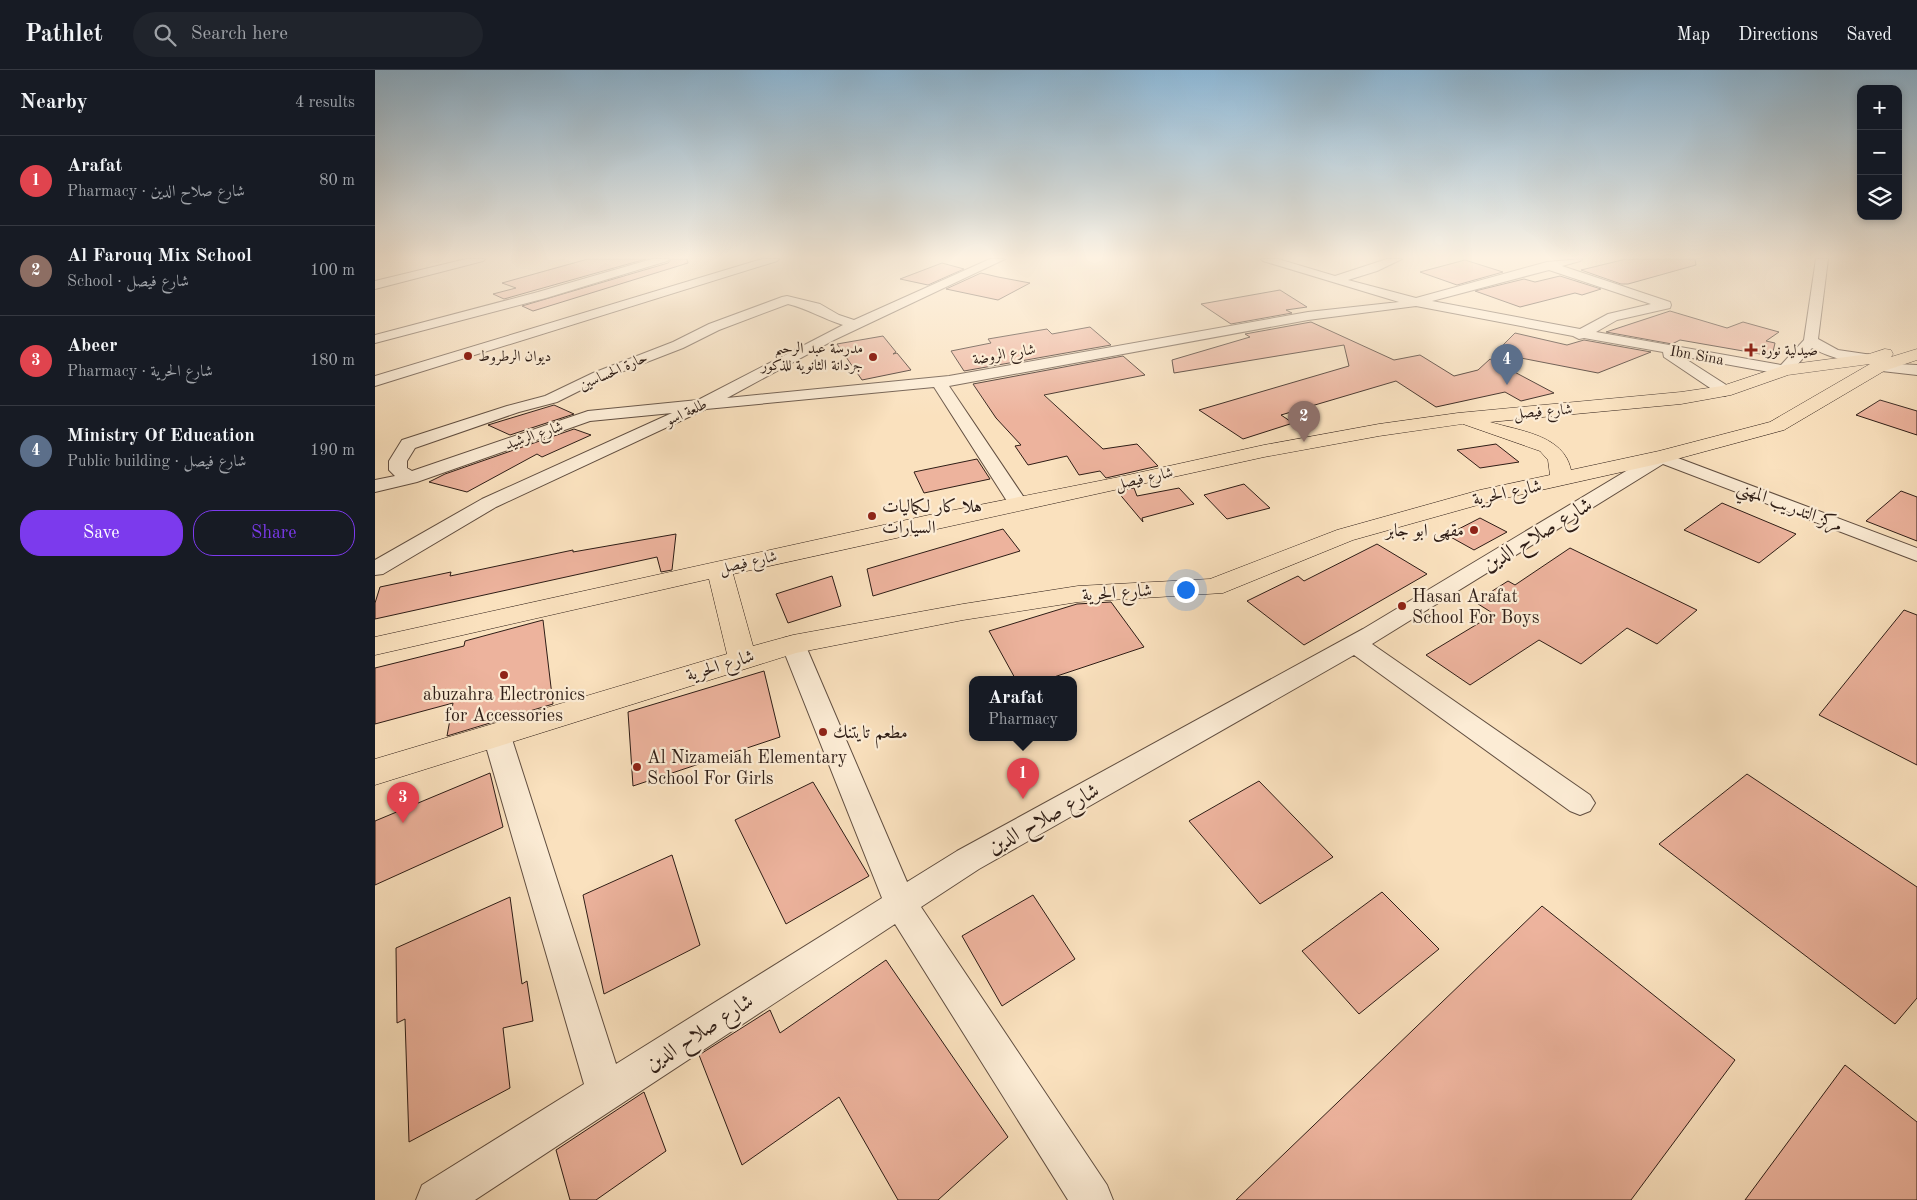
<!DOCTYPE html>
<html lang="en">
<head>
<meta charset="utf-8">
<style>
	:root { --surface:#171b24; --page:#20242c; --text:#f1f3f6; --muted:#9ea1a6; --line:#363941; --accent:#7c3aed }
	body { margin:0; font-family:"Old Standard TT",Amiri,serif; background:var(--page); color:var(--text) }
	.controls { position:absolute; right:15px; top:15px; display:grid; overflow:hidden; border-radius:10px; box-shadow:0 2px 8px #0003 }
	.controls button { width:45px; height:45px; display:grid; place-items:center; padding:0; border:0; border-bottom:1px solid var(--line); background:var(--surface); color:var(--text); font:25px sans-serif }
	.you { position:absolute; left:810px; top:519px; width:18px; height:18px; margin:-12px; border:4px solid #fff; border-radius:50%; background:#1a73e8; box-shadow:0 0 0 8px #1a73e833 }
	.badge { display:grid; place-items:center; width:32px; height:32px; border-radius:50%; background:var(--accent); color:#fff; font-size:16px; font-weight:700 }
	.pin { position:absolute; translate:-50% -41px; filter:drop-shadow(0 1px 2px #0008) }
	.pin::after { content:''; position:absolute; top:26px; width:18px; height:15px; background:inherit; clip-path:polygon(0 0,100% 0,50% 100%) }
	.popup { position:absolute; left:594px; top:606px; width:108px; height:65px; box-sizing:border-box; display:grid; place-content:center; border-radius:10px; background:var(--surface); filter:drop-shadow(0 1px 4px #0005); font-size:16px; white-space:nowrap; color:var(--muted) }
	.popup b { font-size:19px; color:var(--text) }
	.popup::after { content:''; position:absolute; left:50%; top:100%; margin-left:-10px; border:10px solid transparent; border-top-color:var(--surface) }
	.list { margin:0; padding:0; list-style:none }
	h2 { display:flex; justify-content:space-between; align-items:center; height:65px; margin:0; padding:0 20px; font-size:21px }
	h2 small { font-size:16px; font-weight:400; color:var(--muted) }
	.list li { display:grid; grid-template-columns:32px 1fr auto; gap:15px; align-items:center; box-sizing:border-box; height:90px; padding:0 20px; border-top:1px solid var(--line) }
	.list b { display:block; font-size:19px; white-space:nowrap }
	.list p { margin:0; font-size:16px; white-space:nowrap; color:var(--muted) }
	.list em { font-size:16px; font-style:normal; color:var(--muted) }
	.actions { display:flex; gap:10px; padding:15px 20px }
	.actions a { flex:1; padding:11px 0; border:1px solid var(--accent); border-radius:20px; text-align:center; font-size:18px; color:var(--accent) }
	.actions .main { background:var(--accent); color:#fff }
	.icon { flex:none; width:28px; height:28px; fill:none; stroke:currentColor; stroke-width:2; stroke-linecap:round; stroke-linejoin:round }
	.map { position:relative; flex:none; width:1542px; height:1130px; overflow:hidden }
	header { display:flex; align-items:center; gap:30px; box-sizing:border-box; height:70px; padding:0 25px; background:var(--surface); border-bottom:1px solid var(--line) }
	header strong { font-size:24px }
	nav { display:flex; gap:28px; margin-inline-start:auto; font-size:18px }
	.search { width:350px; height:45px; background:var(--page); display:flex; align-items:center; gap:12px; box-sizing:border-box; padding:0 18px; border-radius:28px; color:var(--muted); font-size:19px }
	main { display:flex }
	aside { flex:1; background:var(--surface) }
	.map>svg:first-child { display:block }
</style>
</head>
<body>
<header>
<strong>Pathlet</strong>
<div class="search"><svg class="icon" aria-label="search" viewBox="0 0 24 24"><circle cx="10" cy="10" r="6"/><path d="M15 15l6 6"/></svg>Search here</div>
<nav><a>Map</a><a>Directions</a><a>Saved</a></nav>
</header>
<main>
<aside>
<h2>Nearby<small>4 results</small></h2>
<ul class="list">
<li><span class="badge" style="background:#e0444e">1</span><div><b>Arafat</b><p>Pharmacy · شارع صلاح الدين</p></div><em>80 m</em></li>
<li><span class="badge" style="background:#8d6e63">2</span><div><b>Al Farouq Mix School</b><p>School · شارع فيصل</p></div><em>100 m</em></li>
<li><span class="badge" style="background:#e0444e">3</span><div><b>Abeer</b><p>Pharmacy · شارع الحرية</p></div><em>180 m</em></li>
<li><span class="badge" style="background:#5c6f8a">4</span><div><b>Ministry Of Education</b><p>Public building · شارع فيصل</p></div><em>190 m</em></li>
</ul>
<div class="actions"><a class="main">Save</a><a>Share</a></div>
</aside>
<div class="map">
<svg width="1542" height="1130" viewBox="0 0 1542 1130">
	<rect width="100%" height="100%" fill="#fae1be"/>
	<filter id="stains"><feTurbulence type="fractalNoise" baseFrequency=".004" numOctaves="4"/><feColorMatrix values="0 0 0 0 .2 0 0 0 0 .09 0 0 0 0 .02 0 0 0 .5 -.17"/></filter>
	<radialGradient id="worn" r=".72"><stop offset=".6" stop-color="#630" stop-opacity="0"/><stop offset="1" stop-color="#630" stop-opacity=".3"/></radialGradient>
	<!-- building -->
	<path fill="#edb39d" stroke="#2e1d16" d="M213 189H271L129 229 118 224 141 218 127 213Z
		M296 189H312L313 193 158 241 147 236 293 193Z
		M1251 189H1320L1321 195 1253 214H1246L1206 200Z
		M1090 190 1128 202 1082 215 1045 202Z
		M567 193 589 199 553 215 525 209Z
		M606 203 623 207 655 213 623 230 571 219Z
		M1185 206 1226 219 1207 225 1200 223 1145 237 1100 221 1149 209 1160 212Z
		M905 220 932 237 911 240 917 243 856 254 826 234Z
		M1295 241 1352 258 1368 252 1404 262 1391 271 1400 273 1397 286 1305 270 1297 274 1231 262Z
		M936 252 1019 290 1045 285 1079 306 1103 300 1115 289 1179 323 1146 331 1130 322 1061 337 1021 311 906 345 918 353 868 369 824 340 974 296 969 275 799 303 797 290 875 267 870 264Z
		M715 257 736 275 589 301 576 281 616 273 613 269 672 259 677 264Z
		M1140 263 1192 275 1209 270 1276 282 1223 303 1120 283Z
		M508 266 521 282 518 284 522 283 536 300 487 310 462 274Z
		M748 286 770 305 669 325 728 379 762 374 783 396 731 408 725 401 704 405 692 386 653 395 640 376 646 375 621 348 598 314Z
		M1505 330 1542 341V365L1481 345Z
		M179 335 199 344 135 365 113 355Z
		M199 359 216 365 167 387 162 384 92 422 54 412 70 404Z
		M1121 374 1144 392 1105 398 1082 380Z
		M602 389 615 409 549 423 539 402Z
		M869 414 895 438 852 449 829 425Z
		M759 418 762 426 804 418 819 434 767 448 768 452 742 421Z
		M1526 421 1542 427V471L1491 451Z
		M1347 433 1421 464 1384 493 1309 460Z
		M1105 448 1132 462 1099 480 1072 465Z
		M628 459 645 481 498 526 492 499Z
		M301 464 297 500 286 502 282 487 0 549V533L5 517 76 502 75 506 198 480V482Z
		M1002 474 1052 504 929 575 872 531 923 506 929 511Z
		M1195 478 1322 540 1282 574 1252 558 1206 594 1164 570 1095 615 1051 585 1119 544 1100 532 1133 511 1140 515Z
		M457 506 466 536 413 553 401 524Z
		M736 532 769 577 670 610H641L614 561 702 534Z
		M1529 540 1542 545V695L1444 645Z
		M168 550 178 634 72 666 78 633 0 654V598L89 576 90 571Z
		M389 601 405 667 258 716 253 642Z
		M115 703 128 757 0 815V751Z
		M1372 704 1542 817V928L1520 954 1284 774Z
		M884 711 958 787 885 834 814 751Z
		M438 712 494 806 411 854 360 750Z
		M297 785 325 875 229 924 208 825Z
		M1007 822 1064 879 984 944 927 881Z
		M658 825 700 889 627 936 587 866Z
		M135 827 147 914 152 911 158 951 128 958 135 1018 34 1072 30 949 22 953 21 878Z
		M1167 836 1360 990 1256 1130H861Z
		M511 890 633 1067 563 1130H523L464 1027 367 1095 324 985 395 940 405 963Z
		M1470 995 1542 1052V1130H1370Z
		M269 1022 291 1081 221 1130H195L181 1080Z"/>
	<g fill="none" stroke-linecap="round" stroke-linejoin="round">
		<defs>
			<path id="minor" d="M91 189H110L108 191 0 219V211Z
				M277 189H294L292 191 171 228 0 273V265L163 222Z
				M387 189H404L402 191 0 316V306Z
				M615 189H630L459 270 352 328 574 306 933 242 1024 232 888 191 886 189H903L960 206 1012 189H1027L1002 201 973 210 1041 228 1172 192 1207 189 1205 191 1187 196 1295 232 1296 235 1295 238 1242 250 1221 262 1406 295 1429 270 1441 189H1453L1443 269 1463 280 1497 285 1504 289C1495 302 1449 285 1437 278L1415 303 1410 305 1306 286 1356 318 1358 321 1350 326 1344 324 1289 287 1288 282 1209 268 1204 269 1198 266 1041 236 933 250 574 316 654 435 651 439H637L559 317 331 339 121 437 8 504 0 505V490L107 429 297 343 215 351 42 412 0 422V410L20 406 14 400V391L27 370 132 336 170 326 218 303 298 272 334 254 407 227 412 226 445 234 464 245 479 250ZM1174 200 1276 234 1233 244 1205 259 1057 231ZM413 234C433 239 449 249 468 255L323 330 213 341 37 401 32 398V391L40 378 144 342 182 332 228 309 308 278 344 260Z
				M1503 293 1542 295V305L1498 300 1496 297 1498 294Z
				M1287 382 1542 478V491L1288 394 997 574 1215 725 1220 733 1215 741 1205 745 1195 741 979 585 604 799 546 837 732 1115 738 1130H693L520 854 100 1130H41L47 1115 209 1014 108 666 112 659 122 656 132 659 136 666 241 994 507 828 406 574 409 568 418 566 427 568 430 574 532 812 582 781 988 559 1281 383Z"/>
			<path id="major" d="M1510 279 1516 280 1518 284 1516 287 1542 279V290L1509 301 1409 360 1287 393 1117 431 978 470 848 523 703 532 588 550 421 583 0 715V689L352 584 334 509 0 585V567L554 445 744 407 889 375 1004 354 1083 343 1306 322 1347 316 1410 295 1494 284ZM1495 294 1395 352 1284 381 1196 400C1189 365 1145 361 1115 352L1306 334 1356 325 1413 305ZM1088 354 1165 381 1173 390 1175 405 1105 420 962 460 835 509 703 516 588 534 418 565 378 576 358 504 889 387 1004 366Z"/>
		</defs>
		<!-- minor casing -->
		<use href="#minor" stroke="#614e40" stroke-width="2"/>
		<!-- major casing -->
		<use href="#major" stroke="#2e1d16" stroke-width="1"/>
		<!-- minor -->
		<use href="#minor" fill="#fcecd5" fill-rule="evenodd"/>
		<!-- major -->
		<use href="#major" fill="#fae1be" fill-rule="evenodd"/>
	</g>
	<!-- sky -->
	<linearGradient id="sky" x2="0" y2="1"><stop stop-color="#8cb7d6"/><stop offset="0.54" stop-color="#fdf2e2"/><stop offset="1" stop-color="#fdf2e2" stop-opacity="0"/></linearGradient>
	<rect width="1542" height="347" fill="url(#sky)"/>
	<!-- markers -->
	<g fill="#8f2418" stroke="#fcecd5" stroke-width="2">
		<path d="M1373.5 272.5h5v5h5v5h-5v5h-5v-5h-5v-5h5z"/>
		<circle cx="93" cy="286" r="5"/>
		<circle cx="498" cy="287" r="5"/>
		<circle cx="497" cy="446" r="5"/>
		<circle cx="1099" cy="460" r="5"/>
		<circle cx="1027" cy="536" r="5"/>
		<circle cx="129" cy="605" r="5"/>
		<circle cx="448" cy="662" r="5"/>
		<circle cx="262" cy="697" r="5"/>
	</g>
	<g text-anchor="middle" stroke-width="4.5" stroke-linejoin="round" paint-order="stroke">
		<!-- far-poi labels -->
		<g font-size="15" fill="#2e1d16" stroke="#fcecd5" text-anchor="start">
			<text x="488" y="283" text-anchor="end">مدرسة عبد الرحيم<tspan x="488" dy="17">جردانة الثانوية للذكور</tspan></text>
			<text x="1386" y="285">صيدلية نورة</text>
			<text x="103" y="291">ديوان الرطروط</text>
		</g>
		<!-- far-street labels -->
		<g font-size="15" fill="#2e1d16" stroke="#fcecd5">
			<text transform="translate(629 284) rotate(-10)" y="5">شارع الروضة</text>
			<text transform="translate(1322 285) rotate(10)" y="5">Ibn Sina</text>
			<text transform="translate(238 301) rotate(-24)" y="5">حارة الحساسين</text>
			<text transform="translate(1168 341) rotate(-5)" y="5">شارع فيصل</text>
			<text transform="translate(311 342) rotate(-25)" y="5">طلعة اسو</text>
			<text transform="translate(159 365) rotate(-19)" y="5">شارع الرشيد</text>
			<text transform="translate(769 408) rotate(-13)" y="5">شارع فيصل</text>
			<text transform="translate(373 492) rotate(-13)" y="5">شارع فيصل</text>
		</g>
		<!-- street labels -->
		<g font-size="18" fill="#2e1d16" stroke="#fcecd5">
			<text transform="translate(1132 422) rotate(-12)" y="6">شارع الحرية</text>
			<text transform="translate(1415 436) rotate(21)" y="6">مركز التدريب المهني</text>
			<text transform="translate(742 522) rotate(-4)" y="6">شارع الحرية</text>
			<text transform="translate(345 595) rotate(-17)" y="6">شارع الحرية</text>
		</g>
		<!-- poi labels -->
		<g font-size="18" fill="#2e1d16" stroke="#fcecd5" text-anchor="start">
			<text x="507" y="442">هلا كار لكماليات<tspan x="507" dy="21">السيارات</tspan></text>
			<text x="1089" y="466" text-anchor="end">مقهى ابو جابر</text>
			<text x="1037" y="532">Hasan Arafat<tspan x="1037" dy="21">School For Boys</tspan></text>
			<text x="129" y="630" text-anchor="middle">abuzahra Electronics<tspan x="129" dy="21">for Accessories</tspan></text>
			<text x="458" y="668">مطعم تايتنك</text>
			<text x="272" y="693">Al Nizameiah Elementary<tspan x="272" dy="21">School For Girls</tspan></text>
		</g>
		<!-- near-street labels -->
		<g font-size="21" fill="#2e1d16" stroke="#fcecd5">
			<text transform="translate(1162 464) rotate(-31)" y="7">شارع صلاح الدين</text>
			<text transform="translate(668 748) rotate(-29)" y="7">شارع صلاح الدين</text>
			<text transform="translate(324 962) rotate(-33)" y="7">شارع صلاح الدين</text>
		</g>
	</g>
	<rect width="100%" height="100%" filter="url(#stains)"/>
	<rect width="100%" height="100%" fill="url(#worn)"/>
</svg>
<div class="controls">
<button>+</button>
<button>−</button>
<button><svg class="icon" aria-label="layers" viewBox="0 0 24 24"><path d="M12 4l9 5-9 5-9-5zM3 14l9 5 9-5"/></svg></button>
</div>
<div class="you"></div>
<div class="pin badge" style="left:648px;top:729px;background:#e0444e">1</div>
<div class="popup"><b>Arafat</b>Pharmacy</div>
<div class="pin badge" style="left:929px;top:372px;background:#8d6e63">2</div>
<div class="pin badge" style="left:28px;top:753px;background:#e0444e">3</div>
<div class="pin badge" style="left:1132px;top:315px;background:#5c6f8a">4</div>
</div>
</main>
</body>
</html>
